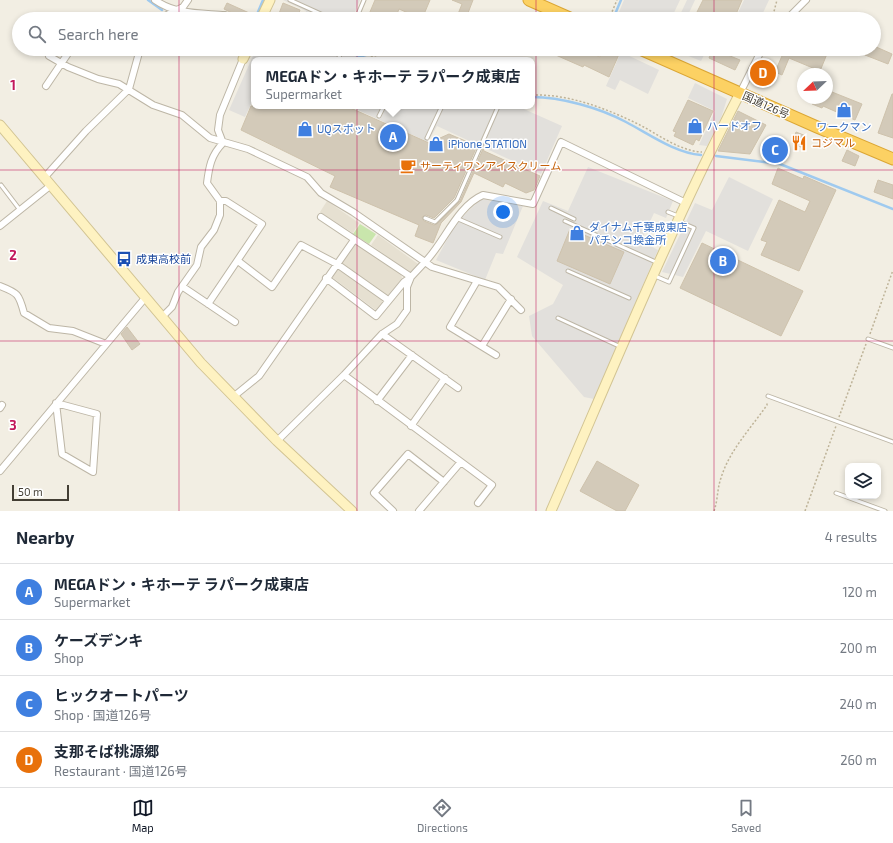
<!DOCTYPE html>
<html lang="en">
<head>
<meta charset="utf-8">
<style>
	:root { --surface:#fff; --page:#f2f2f3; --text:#1f2937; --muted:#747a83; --line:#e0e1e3; --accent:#111827 }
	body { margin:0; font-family:"Exo 2","Noto Sans JP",sans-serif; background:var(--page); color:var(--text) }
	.controls { position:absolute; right:12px; bottom:12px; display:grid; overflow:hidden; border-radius:8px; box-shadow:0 2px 6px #0003 }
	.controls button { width:36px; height:36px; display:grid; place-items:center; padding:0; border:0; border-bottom:1px solid var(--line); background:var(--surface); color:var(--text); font:20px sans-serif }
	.compass { position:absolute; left:797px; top:68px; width:36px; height:36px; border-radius:50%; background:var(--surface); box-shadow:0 2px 6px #0003; rotate:247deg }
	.scale { position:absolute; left:12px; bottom:10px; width:57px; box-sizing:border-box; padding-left:4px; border:2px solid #433e34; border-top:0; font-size:11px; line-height:14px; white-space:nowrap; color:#433e34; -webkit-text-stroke:3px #fff; paint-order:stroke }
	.you { position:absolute; left:503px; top:212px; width:14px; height:14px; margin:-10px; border:3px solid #fff; border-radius:50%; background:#1a73e8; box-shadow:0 0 0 6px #1a73e833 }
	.badge { display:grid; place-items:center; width:26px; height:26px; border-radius:50%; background:var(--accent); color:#fff; font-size:13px; font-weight:700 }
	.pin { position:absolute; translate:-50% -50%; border:2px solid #fff; box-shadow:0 1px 4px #0006 }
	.popup { position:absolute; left:251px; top:57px; width:284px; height:52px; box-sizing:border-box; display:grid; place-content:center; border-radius:8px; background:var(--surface); filter:drop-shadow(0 1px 3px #0005); font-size:13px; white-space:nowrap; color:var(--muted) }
	.popup b { font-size:15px; color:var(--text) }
	.popup::after { content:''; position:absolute; left:50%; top:100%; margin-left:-8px; border:8px solid transparent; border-top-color:var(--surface) }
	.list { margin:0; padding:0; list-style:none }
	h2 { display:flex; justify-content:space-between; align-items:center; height:52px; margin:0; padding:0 16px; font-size:17px }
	h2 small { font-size:13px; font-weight:400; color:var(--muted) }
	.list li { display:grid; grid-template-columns:26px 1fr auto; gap:12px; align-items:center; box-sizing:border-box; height:56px; padding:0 16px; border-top:1px solid var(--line) }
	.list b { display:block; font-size:15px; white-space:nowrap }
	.list p { margin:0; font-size:13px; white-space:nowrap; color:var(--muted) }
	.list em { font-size:13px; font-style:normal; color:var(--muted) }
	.icon { flex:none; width:22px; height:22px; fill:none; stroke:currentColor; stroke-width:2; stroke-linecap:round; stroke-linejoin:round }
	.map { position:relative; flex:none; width:893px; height:511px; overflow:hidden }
	.search { position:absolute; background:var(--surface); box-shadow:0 2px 6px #0003; left:12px; right:12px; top:12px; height:44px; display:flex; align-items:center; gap:10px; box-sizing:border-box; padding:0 14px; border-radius:22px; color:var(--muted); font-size:15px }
	.sheet { height:276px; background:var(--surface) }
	nav { display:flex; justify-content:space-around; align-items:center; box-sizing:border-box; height:56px; border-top:1px solid var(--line); background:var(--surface); font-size:11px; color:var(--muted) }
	nav a { display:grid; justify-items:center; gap:2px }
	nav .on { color:var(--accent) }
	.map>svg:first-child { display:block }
</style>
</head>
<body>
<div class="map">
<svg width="893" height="511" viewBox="0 0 893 511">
	<rect width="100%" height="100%" fill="#f2eee3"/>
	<!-- residential -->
	<path fill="#e6e0d1" d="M327 201 359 223 353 233 320 212Z
		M378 235 418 264 411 273 371 245Z
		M356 244 401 274 402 278 388 297 342 263Z
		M339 267 383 301 377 311 332 277Z"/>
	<!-- green -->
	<path fill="#c9e6ac" d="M360 224 376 234 369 244 353 234Z"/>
	<!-- parking -->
	<path fill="#e2e0dc" d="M283 0H360L352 19H312L305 16 306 11Z
		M624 0H680L671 19H616Z
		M687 0H695L688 15 696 19H678Z
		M744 0H769L762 15 766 19H735Z
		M256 49H339L365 60H254V98L245 117 229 110Z
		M671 49H707L701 61Z
		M621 52 659 70 648 94 620 80 615 90 606 86Z
		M695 83 727 99 721 118 707 146 699 145 715 111 688 98Z
		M349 106H517L562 126 541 174 437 126 428 142Z
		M588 167 673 201 666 218 654 213 641 241 658 250 594 399 584 397 532 336 529 316 553 304 563 285 517 257 543 201 568 211Z
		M729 177 773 199 748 251 706 231 683 277 662 272 695 203 712 210Z
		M481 199 523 206 503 254 496 253 485 280 436 260 456 223Z"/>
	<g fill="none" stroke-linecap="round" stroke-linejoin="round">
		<!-- stream -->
		<path stroke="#9fcaef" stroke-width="2.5" d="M148 0 162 10
			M175 17H222L224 19
			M255 19 263 0
			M613 19 621 0
			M353 54 372 60
			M532 97C561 97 600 108 626 122 649 134 675 153 701 155
			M716 156 780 164 893 209"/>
	</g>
	<!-- building -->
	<path fill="#d3cab9" stroke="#cec2ac" d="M375 0H430L422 19 399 9 395 19H367Z
		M452 0H473L468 13 482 19H456L462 4Z
		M703 0H742L734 19H706L696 14Z
		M227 3 256 16 255 19H236L238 16 224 9Z
		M283 3 300 10 297 19H277Z
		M874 46 892 54 888 64 865 55 867 49H874Z
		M542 49H582L600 57 603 49H613L620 52 609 77 584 65 583 67Z
		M713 49 740 60 735 70 709 58Z
		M785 49H829L820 71 789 58 782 75 775 72Z
		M764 63 773 66 767 81 754 76 759 65 763 66Z
		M827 90 862 104 855 120 823 106 822 108 812 104 814 98H827Z
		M892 94H893V138L878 133Z
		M688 100 713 111 699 141 696 139 693 145 674 136 676 132 673 131Z
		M251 106H346L429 143 449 134 477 146 454 198 434 218 426 215 422 217 424 221 434 225 437 224 460 201 483 149 484 151 540 176 534 190 526 193 505 183 503 187 474 173 461 202 441 223 433 243 415 236 419 225 330 187 335 176 241 130Z
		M738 111 766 125 750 154 718 151Z
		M796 132 806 136 801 147 792 143Z
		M768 143 784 150 780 161 763 154Z
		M847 150 859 156 855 166 842 161Z
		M778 168 803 179 804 176 836 190 799 271 761 255 767 242 761 240 779 200 805 212 810 201 772 184Z
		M878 180 893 185V199L874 192Z
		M570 229 624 252 610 284 557 261Z
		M702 243 803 291 781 336 680 288Z
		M127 327 140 344 132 350 121 334Z
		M597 461 639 485 625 511H617L580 491Z"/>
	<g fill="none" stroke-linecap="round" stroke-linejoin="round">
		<defs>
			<path id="lane" d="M290 0 332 19
				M356 19 364 0
				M338 60 342 49
				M379 116 384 106
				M427 138 442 106
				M1 185 20 210
				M551 208 574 219
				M668 212 678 216
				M425 218 435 222 457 200 497 109
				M456 218 500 237
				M565 221 658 263
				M568 271 629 298
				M655 276 669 282 694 228 678 221
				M558 318 621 347
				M868 339 893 348
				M768 396 893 442
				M836 493 885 511"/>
			<path id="street" d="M155 0C176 15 200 13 225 15L232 19
				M159 19 183 7 188 0
				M787 19 806 0
				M49 56 68 67 98 79 119 84 153 105 182 115 210 138 248 149 307 177 321 193 353 212 425 262C444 243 457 206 483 195L533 204 561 142 686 203
				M46 86 71 49
				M740 93 762 49
				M223 143 218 130 220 115 243 59
				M44 178 86 131 129 89 140 49
				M321 217 411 277 404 282 376 316 326 278
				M0 226 50 186
				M238 261 272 287 301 245 337 264 388 300
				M477 281 450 327 496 355
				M0 286C18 293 19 294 24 313L49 328 73 331 106 344
				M183 287 235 322
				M208 304 262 224 226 201H220L207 183C209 167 211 155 223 143
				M162 317 172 307 178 292 197 265 201 247 214 230 220 215V201
				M382 334 458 388
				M482 346 511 299
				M344 375 492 485 478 503
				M233 397 259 376 354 240
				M377 401 412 355
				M56 403 97 414 93 472 62 454Z
				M0 408 2 405
				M411 426 445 378
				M277 441 344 375 382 334 397 324 407 310V287L411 277 425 262 432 267 498 287 521 310
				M0 471 145 298
				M393 511 374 493 408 454 444 482
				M419 511 460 463"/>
			<path id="secondary" d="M261 19 270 0
				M243 59 248 49
				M0 125 201 363 277 441 352 511
				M551 511C612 371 670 228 740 93"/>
			<path id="highway" d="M529 0 572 19
				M640 49 817 127 893 159"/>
		</defs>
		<!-- lane casing -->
		<use href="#lane" stroke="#bdb6a6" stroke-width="5"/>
		<!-- street casing -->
		<use href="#street" stroke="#bdb6a6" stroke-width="8"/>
		<!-- secondary casing -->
		<use href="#secondary" stroke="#d2c493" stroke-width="11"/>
		<!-- highway casing -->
		<use href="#highway" stroke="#dba634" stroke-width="13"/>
		<!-- path -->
		<path stroke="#beb398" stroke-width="1.5" stroke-dasharray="2 2" stroke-linecap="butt" d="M609 19 617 0
			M772 19 777 0
			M352 49 383 60
			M532 95C569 94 605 108 638 124 658 134 679 151 702 152
			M870 334 893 270
			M839 417 866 344
			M714 511C718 500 717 489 721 478 729 451 751 428 767 405V402
			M805 511 836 426"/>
		<!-- lane -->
		<use href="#lane" stroke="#fff" stroke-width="3"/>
		<!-- street -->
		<use href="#street" stroke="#fff" stroke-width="6"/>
		<!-- secondary -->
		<use href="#secondary" stroke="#fef2c1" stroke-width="9"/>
		<!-- highway -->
		<use href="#highway" stroke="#fcd163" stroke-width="11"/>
	</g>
	<!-- grid -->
	<path fill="none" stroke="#c2185b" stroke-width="1" stroke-opacity="0.55" d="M179 0V19M357 0V19M536 0V19M714 0V19M179 49V511M357 49V511M536 49V511M714 49V511M0 170H893M0 341H893"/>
	<!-- icons -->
	<defs>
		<symbol id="shop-bare" viewBox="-9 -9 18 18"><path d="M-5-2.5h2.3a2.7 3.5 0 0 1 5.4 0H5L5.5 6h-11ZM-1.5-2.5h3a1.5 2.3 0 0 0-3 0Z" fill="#3f7fe0" stroke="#fff" stroke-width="2.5" paint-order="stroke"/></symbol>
		<symbol id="restaurant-bare" viewBox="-9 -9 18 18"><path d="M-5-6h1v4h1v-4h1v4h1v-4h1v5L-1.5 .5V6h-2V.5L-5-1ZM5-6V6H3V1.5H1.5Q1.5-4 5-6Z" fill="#e8710a" stroke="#fff" stroke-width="2.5" paint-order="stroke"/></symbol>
		<symbol id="cafe-bare" viewBox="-9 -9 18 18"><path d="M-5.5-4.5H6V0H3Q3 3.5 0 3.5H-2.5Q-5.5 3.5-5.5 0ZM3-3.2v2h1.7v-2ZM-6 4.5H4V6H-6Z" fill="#e8710a" stroke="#fff" stroke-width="2.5" paint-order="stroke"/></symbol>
		<symbol id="bus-bare" viewBox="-9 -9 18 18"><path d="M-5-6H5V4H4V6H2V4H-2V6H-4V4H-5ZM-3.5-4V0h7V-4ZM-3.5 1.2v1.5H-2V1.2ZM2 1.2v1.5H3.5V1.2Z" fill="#1a4fb4" stroke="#fff" stroke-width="2.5" paint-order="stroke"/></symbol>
	</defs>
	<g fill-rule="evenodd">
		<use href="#shop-bare" x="833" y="99" width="22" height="22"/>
		<use href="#shop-bare" x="684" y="115" width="22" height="22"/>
		<use href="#shop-bare" x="294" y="118" width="22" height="22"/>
		<use href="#restaurant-bare" x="788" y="132" width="22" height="22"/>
		<use href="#shop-bare" x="425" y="133" width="22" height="22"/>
		<use href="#cafe-bare" x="397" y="155" width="22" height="22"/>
		<use href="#shop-bare" x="566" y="222" width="22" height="22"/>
		<use href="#bus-bare" x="113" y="248" width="22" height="22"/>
	</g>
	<g text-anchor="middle" stroke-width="3" stroke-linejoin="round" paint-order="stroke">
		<!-- street labels -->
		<g font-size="11" fill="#433e34" stroke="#fff">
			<text transform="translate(766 105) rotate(24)" y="4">国道126号</text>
		</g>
		<!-- shop labels -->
		<g font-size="11" fill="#366cbe" stroke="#fff" text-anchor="start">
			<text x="707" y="130">ハードオフ</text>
			<text x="844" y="131" text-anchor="middle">ワークマン</text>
			<text x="317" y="133">UQスポット</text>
			<text x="448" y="148">iPhone STATION</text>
			<text x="589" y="231">ダイナム千葉成東店<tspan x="589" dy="13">パチンコ換金所</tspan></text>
		</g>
		<!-- food labels -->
		<g font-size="11" fill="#c56008" stroke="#fff" text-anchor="start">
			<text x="811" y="147">コジマル</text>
			<text x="420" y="170">サーティワンアイスクリーム</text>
		</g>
		<!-- transit labels -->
		<g font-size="11" fill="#164399" stroke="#fff" text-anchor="start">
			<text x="136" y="263">成東高校前</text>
		</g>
	</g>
	<g font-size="13" text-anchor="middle" font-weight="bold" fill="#c2185b" stroke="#fff" stroke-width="3" stroke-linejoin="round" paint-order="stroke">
		<text x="13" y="90">1</text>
		<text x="13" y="260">2</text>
		<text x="13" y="430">3</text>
	</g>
</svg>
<div class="controls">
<button><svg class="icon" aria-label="layers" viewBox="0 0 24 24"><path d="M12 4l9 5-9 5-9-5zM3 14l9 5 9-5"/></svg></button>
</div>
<svg class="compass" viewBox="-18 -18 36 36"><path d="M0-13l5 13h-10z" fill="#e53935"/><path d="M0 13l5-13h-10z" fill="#747a83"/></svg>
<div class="scale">50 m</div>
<div class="you"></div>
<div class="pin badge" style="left:393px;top:137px;background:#3f7fe0">A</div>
<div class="popup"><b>MEGAドン・キホーテ ラパーク成東店</b>Supermarket</div>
<div class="pin badge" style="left:723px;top:261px;background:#3f7fe0">B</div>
<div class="pin badge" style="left:775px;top:150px;background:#3f7fe0">C</div>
<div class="pin badge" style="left:763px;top:73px;background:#e8710a">D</div>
<div class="search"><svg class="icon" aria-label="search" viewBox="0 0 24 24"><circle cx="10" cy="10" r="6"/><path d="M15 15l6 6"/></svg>Search here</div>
</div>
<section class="sheet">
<h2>Nearby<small>4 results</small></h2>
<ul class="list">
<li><span class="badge" style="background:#3f7fe0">A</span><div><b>MEGAドン・キホーテ ラパーク成東店</b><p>Supermarket</p></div><em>120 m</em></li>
<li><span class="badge" style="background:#3f7fe0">B</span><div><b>ケーズデンキ</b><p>Shop</p></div><em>200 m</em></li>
<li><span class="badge" style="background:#3f7fe0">C</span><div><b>ヒックオートパーツ</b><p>Shop · 国道126号</p></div><em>240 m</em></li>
<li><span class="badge" style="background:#e8710a">D</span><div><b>支那そば桃源郷</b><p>Restaurant · 国道126号</p></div><em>260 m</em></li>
</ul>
</section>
<nav>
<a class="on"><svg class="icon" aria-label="map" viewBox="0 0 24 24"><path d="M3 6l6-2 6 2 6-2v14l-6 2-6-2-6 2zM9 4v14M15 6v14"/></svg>Map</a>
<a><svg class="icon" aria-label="directions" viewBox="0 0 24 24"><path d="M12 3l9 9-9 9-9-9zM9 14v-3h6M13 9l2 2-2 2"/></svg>Directions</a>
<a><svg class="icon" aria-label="saved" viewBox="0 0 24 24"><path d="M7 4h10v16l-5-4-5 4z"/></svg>Saved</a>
</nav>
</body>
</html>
